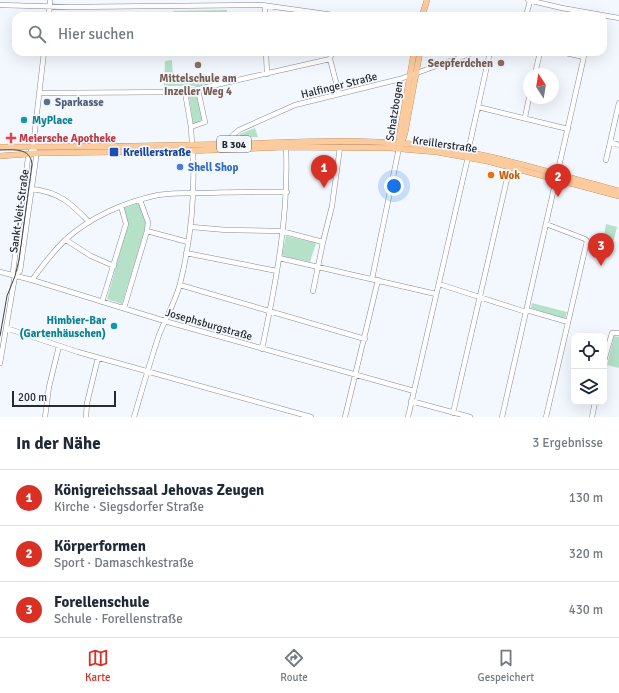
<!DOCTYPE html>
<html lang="de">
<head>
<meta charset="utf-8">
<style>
	:root { --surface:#fff; --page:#f6f6f7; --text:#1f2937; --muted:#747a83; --line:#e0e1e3; --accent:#d93025 }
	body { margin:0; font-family:Signika,sans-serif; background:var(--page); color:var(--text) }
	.controls { position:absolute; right:12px; bottom:12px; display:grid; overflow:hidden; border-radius:8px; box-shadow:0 4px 16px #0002 }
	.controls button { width:36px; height:36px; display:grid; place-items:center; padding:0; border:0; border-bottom:1px solid var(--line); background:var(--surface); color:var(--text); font:20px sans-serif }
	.compass { position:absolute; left:523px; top:68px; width:36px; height:36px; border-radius:50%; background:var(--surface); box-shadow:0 4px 16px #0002; rotate:348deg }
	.scale { position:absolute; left:12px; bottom:10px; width:104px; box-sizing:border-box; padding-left:4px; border:2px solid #282a2d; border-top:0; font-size:11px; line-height:14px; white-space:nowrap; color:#282a2d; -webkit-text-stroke:3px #f3f7fe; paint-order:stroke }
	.you { position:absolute; left:394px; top:186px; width:14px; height:14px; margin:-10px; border:3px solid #fff; border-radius:50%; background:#1a73e8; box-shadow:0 0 0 6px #1a73e833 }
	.badge { display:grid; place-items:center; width:26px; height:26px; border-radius:50%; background:var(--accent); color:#fff; font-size:13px; font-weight:700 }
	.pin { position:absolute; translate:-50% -33px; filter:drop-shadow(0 1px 2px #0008) }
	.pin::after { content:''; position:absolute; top:21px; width:14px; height:12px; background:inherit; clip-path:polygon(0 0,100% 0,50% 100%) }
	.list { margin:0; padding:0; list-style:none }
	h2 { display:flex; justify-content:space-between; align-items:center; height:52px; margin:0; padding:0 16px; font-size:17px }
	h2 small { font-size:13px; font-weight:400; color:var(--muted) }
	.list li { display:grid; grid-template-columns:26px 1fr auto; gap:12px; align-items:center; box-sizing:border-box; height:56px; padding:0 16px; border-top:1px solid var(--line) }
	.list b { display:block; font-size:15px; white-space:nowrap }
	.list p { margin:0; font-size:13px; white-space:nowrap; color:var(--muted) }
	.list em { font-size:13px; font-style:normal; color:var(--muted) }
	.icon { flex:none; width:22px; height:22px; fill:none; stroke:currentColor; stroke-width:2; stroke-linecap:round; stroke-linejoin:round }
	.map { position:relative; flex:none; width:619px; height:417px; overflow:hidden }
	.search { position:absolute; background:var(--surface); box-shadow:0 4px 16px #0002; left:12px; right:12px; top:12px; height:44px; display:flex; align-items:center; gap:10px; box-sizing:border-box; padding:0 14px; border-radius:12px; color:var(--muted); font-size:15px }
	.sheet { height:220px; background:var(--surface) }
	nav { display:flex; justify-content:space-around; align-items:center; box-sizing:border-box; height:56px; border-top:1px solid var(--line); background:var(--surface); font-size:11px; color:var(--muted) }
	nav a { display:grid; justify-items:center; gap:2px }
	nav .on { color:var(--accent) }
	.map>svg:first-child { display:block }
</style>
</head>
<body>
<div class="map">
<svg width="619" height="417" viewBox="0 0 619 417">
	<rect width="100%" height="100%" fill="#f3f7fe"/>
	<!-- green -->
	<path fill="#b5e1c8" d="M227 10 226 16H173V11Z
		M172 60 173 80H200V83L203 82V74H206L208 83 199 86H164L165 61Z
		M197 93 203 119 202 122 195 124 193 123 189 97 190 94Z
		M255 128 258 137 239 138 240 134Z
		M139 203 146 222 145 229 122 304 107 299 128 223 124 208Z
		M606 224 617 227 613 243 603 241Z
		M286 236 316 243 310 262 286 257 282 255Z
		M532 303 567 312 565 319 531 308Z
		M614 336 619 337V368L607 365Z"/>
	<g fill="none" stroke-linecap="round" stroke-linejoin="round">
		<defs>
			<path id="minor" d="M528 0 562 8 619 18
				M0 5 69 7 262 5 340 16
				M49 16 50 0
				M265 16V6
				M526 16 530 1
				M266 52 267 74
				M332 52 330 59 339 94
				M561 52 584 57
				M535 74 540 52
				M185 92 191 127 192 145
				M39 93 185 92 330 59
				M478 107 568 129
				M525 117 529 98
				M191 127 205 122 198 90
				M610 142 619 145
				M229 144 232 136 239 130 295 105 400 79 475 52
				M468 152 490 52
				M606 160 619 103
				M32 189C59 192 71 203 89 222
				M192 227 226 230 281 231 323 242
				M147 231 188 242
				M66 240 91 256 114 266
				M186 253 277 271
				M279 258 436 294
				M0 272 32 280 168 322 414 391
				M15 276 13 272 28 158 33 147 44 52
				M372 279 399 148
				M32 280C42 266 53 252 65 240 90 217 125 202 158 195 175 192 193 193 210 193 236 192 261 192 287 192
				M439 284 523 311H530L568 322
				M180 285 365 339
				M313 291 323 242 332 206 340 147
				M102 302 126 224 121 206
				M124 308 147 231 148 222 140 200
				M6 328 78 352 311 417
				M262 349C276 282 289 216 286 147
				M604 361 612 333H619
				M0 363 15 276 20 271 21 264 36 158 35 151
				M411 401 470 417
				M453 413 510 166
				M45 417 49 387 59 346
				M86 417 87 403 98 358
				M134 417C142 390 150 362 159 335 166 318 175 302 180 284 191 240 195 196 193 151
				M345 417 378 280
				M408 417 468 157
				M502 417 585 52
				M546 417 587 241 585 239 546 224
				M592 417 595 402"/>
			<path id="major" d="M422 16 427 0
				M401 145 405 133 420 52
				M399 146 400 132 414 52
				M0 147C81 147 161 146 242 144 298 142 355 139 411 144 482 150 551 173 619 191
				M0 156 41 153 187 151 286 147 391 148 437 152 487 161 619 196"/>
		</defs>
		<!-- minor casing -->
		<use href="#minor" stroke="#878b93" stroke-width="5.5"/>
		<!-- major casing -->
		<use href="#major" stroke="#b07d4d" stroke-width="6"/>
		<!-- minor -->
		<use href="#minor" stroke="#fff" stroke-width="4.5"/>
		<!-- major -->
		<use href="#major" stroke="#fbcb9e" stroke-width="5.5"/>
		<!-- tram -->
		<path stroke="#424448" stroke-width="1" d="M0 150C13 150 30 147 32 164L19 260 15 276 7 296 0 336"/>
	</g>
	<!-- markers -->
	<g fill="#8d6e63" stroke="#f3f7fe" stroke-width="1.5">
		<circle cx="501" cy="63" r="4"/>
		<circle cx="198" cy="65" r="4"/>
	</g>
	<circle fill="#5c6f8a" stroke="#f3f7fe" stroke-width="1.5" cx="47" cy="102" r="4"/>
	<g fill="#0f9aa8" stroke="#f3f7fe" stroke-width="1.5">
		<circle cx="24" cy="120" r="4"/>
		<circle cx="114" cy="326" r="4"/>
	</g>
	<path fill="#e0444e" stroke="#f3f7fe" stroke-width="1.5" d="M9 132h4v4h4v4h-4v4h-4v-4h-4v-4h4z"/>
	<rect fill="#1a4fb4" stroke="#f3f7fe" stroke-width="1.5" x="109" y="147" width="10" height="10" rx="2"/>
	<circle fill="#3f7fe0" stroke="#f3f7fe" stroke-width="1.5" cx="180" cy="167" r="4"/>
	<circle fill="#e8710a" stroke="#f3f7fe" stroke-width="1.5" cx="491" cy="175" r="4"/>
	<g text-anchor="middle" stroke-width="3.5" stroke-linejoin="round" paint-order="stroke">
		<!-- shield labels -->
		<rect fill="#f3f7fe" stroke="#65686c" stroke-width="1" x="217" y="136" width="34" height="16" rx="3"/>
		<g font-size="10" font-weight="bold" fill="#282a2d">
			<text x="234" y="148">B 304</text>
		</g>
		<!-- education labels -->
		<g font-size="11" font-weight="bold" fill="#785e54" stroke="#f3f7fe" text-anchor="end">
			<text x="493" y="67">Seepferdchen</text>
			<text x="198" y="82" text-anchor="middle">Mittelschule am<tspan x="198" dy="13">Inzeller Weg 4</tspan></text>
		</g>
		<!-- street labels -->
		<g font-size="11" fill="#282a2d" stroke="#f3f7fe">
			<text transform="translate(339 85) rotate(-14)" y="4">Halfinger Straße</text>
			<text transform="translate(394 111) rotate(-81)" y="4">Schatzbogen</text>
			<text transform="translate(445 144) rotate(8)" y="4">Kreillerstraße</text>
			<text transform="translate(19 211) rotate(-82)" y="4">Sankt-Veit-Straße</text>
			<text transform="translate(209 324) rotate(16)" y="4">Josephsburgstraße</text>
		</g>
		<!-- service labels -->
		<g font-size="11" font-weight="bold" fill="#4e5e75" stroke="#f3f7fe" text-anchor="start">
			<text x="55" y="106">Sparkasse</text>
		</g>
		<!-- culture labels -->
		<g font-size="11" font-weight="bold" fill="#0d838f" stroke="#f3f7fe" text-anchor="start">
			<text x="32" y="124">MyPlace</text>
			<text x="106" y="324" text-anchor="end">Himbier-Bar<tspan x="106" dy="13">(Gartenhäuschen)</tspan></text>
		</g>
		<!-- health labels -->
		<g font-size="11" font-weight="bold" fill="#be3a42" stroke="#f3f7fe" text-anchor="start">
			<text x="19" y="142">Meiersche Apotheke</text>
		</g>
		<!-- transit labels -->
		<g font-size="11" font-weight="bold" fill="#164399" stroke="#f3f7fe" text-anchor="start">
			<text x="123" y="156">Kreillerstraße</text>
		</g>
		<!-- shop labels -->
		<g font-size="11" font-weight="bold" fill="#366cbe" stroke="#f3f7fe" text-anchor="start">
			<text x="188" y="171">Shell Shop</text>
		</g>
		<!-- food labels -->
		<g font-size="11" font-weight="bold" fill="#c56008" stroke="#f3f7fe" text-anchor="start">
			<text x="499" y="179">Wok</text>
		</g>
	</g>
</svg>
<div class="controls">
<button><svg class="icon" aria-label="locate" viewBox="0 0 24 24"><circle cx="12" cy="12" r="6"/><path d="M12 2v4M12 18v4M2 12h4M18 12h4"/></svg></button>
<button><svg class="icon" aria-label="layers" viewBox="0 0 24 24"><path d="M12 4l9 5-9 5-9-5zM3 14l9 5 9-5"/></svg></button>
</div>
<svg class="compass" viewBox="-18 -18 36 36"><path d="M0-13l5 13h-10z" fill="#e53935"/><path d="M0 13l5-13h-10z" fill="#747a83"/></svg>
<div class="scale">200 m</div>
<div class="you"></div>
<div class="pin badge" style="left:324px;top:188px">1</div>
<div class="pin badge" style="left:558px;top:197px">2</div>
<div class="pin badge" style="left:601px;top:266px">3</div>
<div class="search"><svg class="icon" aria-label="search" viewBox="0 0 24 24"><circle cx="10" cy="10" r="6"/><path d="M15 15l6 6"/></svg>Hier suchen</div>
</div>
<section class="sheet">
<h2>In der Nähe<small>3 Ergebnisse</small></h2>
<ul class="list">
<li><span class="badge">1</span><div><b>Königreichssaal Jehovas Zeugen</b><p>Kirche · Siegsdorfer Straße</p></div><em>130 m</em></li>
<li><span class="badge">2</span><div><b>Körperformen</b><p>Sport · Damaschkestraße</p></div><em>320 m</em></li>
<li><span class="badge">3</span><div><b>Forellenschule</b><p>Schule · Forellenstraße</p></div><em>430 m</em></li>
</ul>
</section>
<nav>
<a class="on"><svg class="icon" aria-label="map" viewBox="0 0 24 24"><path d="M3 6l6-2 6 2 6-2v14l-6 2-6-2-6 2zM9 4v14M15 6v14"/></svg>Karte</a>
<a><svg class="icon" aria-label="directions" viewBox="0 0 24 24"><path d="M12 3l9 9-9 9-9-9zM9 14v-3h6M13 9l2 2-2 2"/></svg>Route</a>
<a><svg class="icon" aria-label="saved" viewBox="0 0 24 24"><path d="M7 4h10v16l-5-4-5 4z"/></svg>Gespeichert</a>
</nav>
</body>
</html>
